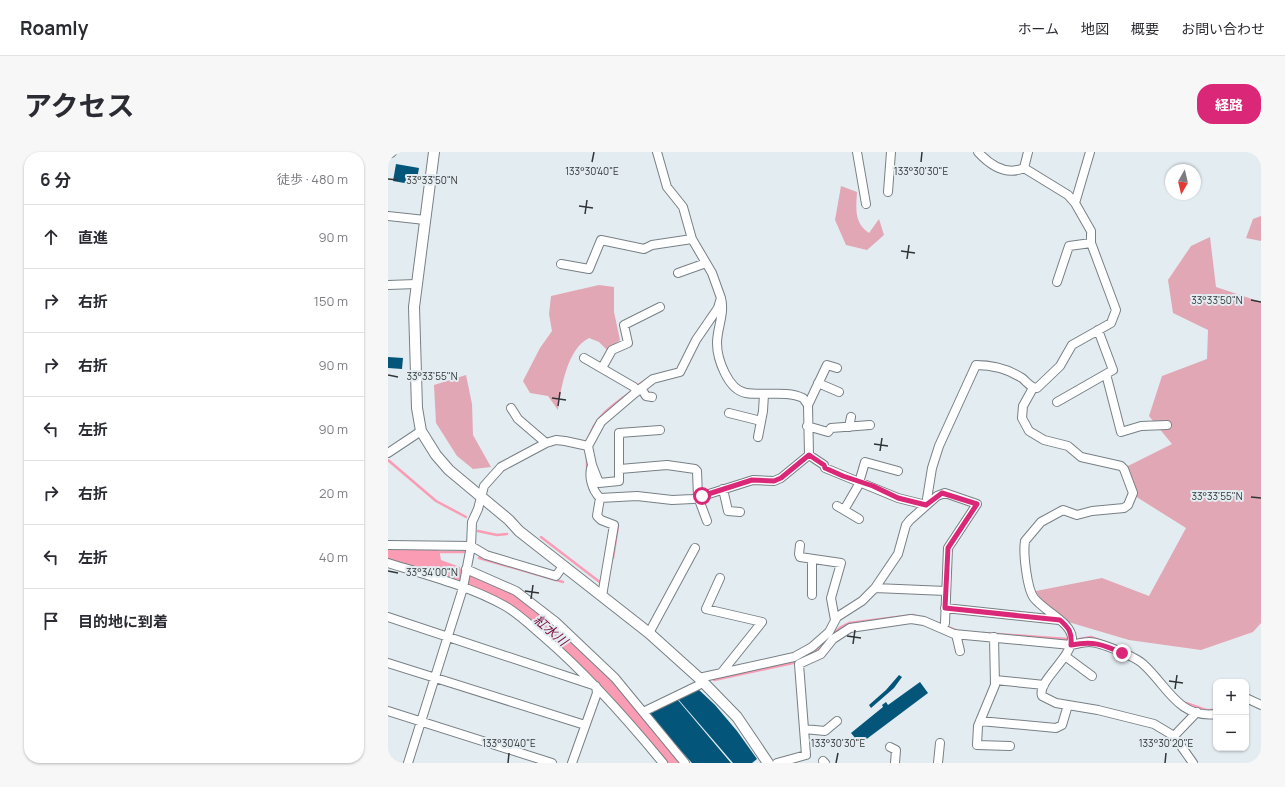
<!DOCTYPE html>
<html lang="ja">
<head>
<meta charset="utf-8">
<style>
	:root { --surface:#fff; --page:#f7f7f7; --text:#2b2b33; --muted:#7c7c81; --line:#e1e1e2; --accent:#db2777 }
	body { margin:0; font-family:Manrope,"Noto Sans JP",sans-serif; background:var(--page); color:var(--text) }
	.controls { position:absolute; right:12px; bottom:12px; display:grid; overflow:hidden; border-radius:8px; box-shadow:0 1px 3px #0004 }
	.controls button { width:36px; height:36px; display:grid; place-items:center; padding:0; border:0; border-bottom:1px solid var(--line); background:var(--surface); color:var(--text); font:20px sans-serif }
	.compass { position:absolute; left:777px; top:12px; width:36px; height:36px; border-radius:50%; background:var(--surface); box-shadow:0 1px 3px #0004; rotate:188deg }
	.stop { position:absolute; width:12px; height:12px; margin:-9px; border:3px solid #db2777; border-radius:50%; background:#fff }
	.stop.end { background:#db2777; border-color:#fff; box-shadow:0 1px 4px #0008 }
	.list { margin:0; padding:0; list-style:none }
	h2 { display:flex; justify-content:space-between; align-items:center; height:52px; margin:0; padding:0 16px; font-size:17px }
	h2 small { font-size:13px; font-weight:400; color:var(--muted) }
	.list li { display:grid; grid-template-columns:26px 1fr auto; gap:12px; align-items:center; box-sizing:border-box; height:64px; padding:0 16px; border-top:1px solid var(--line) }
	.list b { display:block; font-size:15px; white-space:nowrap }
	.list em { font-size:13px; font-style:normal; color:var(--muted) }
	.icon { flex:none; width:22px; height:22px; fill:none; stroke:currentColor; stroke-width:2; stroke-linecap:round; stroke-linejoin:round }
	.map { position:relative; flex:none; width:873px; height:611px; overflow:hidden; border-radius:16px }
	header { display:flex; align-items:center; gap:24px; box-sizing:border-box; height:56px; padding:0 20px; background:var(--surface); border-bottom:1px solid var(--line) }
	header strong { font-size:19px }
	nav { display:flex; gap:22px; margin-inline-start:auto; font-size:14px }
	.intro { display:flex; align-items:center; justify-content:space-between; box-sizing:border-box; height:96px; padding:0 24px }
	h1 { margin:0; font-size:28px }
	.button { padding:10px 18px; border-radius:16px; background:var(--accent); color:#fff; font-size:14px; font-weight:700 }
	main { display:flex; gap:24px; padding:0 24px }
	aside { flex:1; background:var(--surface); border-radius:16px; box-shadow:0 1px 3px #0004 }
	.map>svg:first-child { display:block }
</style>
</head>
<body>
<header>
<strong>Roamly</strong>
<nav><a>ホーム</a><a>地図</a><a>概要</a><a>お問い合わせ</a></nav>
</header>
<div class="intro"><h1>アクセス</h1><a class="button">経路</a></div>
<main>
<aside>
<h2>6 分<small>徒歩 · 480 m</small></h2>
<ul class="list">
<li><svg class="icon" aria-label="ahead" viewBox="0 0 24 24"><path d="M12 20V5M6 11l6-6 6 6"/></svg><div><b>直進</b></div><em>90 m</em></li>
<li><svg class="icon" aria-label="right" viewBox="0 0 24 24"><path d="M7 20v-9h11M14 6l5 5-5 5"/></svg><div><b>右折</b></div><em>150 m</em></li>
<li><svg class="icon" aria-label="right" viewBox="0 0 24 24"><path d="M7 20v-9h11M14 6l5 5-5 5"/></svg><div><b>右折</b></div><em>90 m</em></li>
<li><svg class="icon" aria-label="left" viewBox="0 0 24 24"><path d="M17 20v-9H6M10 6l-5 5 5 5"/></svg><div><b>左折</b></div><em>90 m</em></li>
<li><svg class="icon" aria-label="right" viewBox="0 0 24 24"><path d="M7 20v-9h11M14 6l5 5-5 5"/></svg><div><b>右折</b></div><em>20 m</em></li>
<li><svg class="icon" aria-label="left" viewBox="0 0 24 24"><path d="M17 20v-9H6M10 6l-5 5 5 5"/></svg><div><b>左折</b></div><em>40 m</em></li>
<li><svg class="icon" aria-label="arrive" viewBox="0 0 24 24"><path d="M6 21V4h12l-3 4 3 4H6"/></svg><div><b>目的地に到着</b></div></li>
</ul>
</aside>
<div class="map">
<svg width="873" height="611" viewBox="0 0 873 611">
	<rect width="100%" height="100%" fill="#e3ecf1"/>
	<!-- green -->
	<path fill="#e1a7b4" d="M453 34 469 40C468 57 466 71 481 81L491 67 496 83 479 98 458 93 447 68Z
		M873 64V89L858 86 865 67Z
		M822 85 828 135 873 150V471L865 480 813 498 741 488 677 469 655 453 648 439 714 426 761 444 798 376 747 344 738 315 784 292 761 264 774 224 819 207 820 178 785 161 780 128 803 94Z
		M211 133 226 135V160L232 188 219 198 211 190 201 186C179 197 173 236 170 258L160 244 142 241 135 229 152 196 164 179 161 162 163 144Z
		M78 223 84 252 85 283 103 315 85 317 69 304 48 271 46 233Z"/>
	<!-- water -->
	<path fill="#f99cb4" d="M0 395 51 397 53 408 72 415 70 426 67 428 0 407Z"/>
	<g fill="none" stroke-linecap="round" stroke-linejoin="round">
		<!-- stream -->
		<path stroke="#f99cb4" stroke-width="2.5" d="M250 233 261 226
			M201 287C205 266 224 254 240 242
			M199 305V315
			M0 308 48 349 78 365
			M90 379 109 383 119 382
			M153 385 213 431
			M48 400H76
			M91 406 175 430
			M225 406 230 374
			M560 475 570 479
			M595 481 680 487
			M443 484 453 475 461 471 525 463 552 472
			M687 488 703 485 728 494
			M426 501 435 494
			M326 528 405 511
			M798 551 818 558H826"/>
		<!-- river -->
		<path stroke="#f99cb4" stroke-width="15" d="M52 417 116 441 137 455 196 506 227 537 287 611"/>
	</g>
	<!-- building -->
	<path fill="#03557a" d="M8 12 31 16 28 33 5 29Z
		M0 205 15 206 14 217 0 216Z
		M511 523 514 525 506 536 483 556 481 553 498 538Z
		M532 530 540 541 472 592 463 581 495 555 494 553 498 550 500 553Z
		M310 537 327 553 349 579 369 607 364 611H345L290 547Z
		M289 547 343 611H304L260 562Z"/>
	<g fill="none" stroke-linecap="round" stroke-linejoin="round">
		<defs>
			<path id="minor" d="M469 0 478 52
				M590 0C602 13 618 24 636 16
				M640 0 636 16 680 43 687 51
				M500 40 503 0
				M0 64 37 68
				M173 112 201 117 213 88 256 97 264 93 304 87
				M290 121 318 111
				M669 130 681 94 703 91
				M0 133 28 132
				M333 146C337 162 329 176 329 191 329 207 340 238 358 241 376 244 398 238 415 246L420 253 421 303 436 313 437 316 510 346 538 353 544 316 551 294 588 213C604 213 620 217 634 226 639 230 643 236 649 236L672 214 684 193 723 171 728 158 703 91V79L687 51 702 0
				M196 206 246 235 248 239
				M214 216 224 198 240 191 236 173 272 155
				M718 222 733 280 753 274 779 273
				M430 231 451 240
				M253 236 258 244 264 245
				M645 236 635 254 634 266 641 279 656 288 680 294 693 305 733 314 736 317 745 341 740 353 736 356 704 359 689 363 675 358 653 370 637 389C635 401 639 437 646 446 656 459 683 470 684 486 684 506 649 529 654 544L668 551 710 558 766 572 786 584 805 611
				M669 250 725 218 710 178
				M420 253 439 213 449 216
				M123 256 130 267 158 291
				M341 261 373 269
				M419 274 440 280 443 276 482 273
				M461 275 463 265
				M370 285 375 259 376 242
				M200 294 204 313 211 331 231 329V281L272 278
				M0 301 33 279
				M204 313C200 324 204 338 212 346L249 344 284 348 305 347 365 328 386 329 393 326 421 303
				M232 317 279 313 307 317 309 319 310 345 319 369
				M335 337 340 359 352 360
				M212 346 209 364 213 368 226 373 214 444
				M449 354 456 358
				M471 367 456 358 470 334 477 310 510 319
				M0 393 83 394 98 403 168 424 175 414
				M412 393 411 402 412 405 453 411 443 446 447 468
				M424 407V443
				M0 411C39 423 81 434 117 454 131 462 144 475 157 486 201 524 238 566 275 611
				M78 417 128 439 168 470 227 526 297 611
				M332 426 318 457 374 470 334 520
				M487 436 558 439
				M557 456 671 468
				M0 465 208 534 209 541 184 611
				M261 481 307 396
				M568 482 572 499
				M606 485 607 533 590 574 589 593 622 594
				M677 504 704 524
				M0 511 197 573
				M311 526 406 505 424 495 441 480 449 465 474 449 487 436 510 402 518 373 522 368 549 344 557 341 589 352 560 396 557 471
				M607 528 656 533
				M858 546 873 553
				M0 559 164 611
				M255 560 315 531
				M592 569 668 576 674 573 680 553
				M416 577 437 579 449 569
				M786 584 809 560
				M502 595 508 598 507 611
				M435 609 437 611
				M20 611 75 436 83 394 84 370 90 357 96 334 113 315 158 291 168 288 177 289 200 294 213 270 247 241 265 227 292 220 308 188 330 156 333 146 324 121 304 87 295 55 279 35 269 0
				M389 611 418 603 411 512 433 502 445 487 462 476 523 467 536 469 566 482 683 493C689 492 695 490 701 490 712 490 748 505 755 512 778 532 790 567 828 562
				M550 611 552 591"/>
			<path id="tertiary" d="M46 0 26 155 29 256 33 279 48 303 61 318 121 368 131 379 261 481 311 526 349 565 380 611
				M0 1 3 0"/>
		</defs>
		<!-- minor casing -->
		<use href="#minor" stroke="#788085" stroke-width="10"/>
		<!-- tertiary casing -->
		<use href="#tertiary" stroke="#788085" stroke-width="12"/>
		<!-- minor -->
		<use href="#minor" stroke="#fff" stroke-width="8"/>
		<!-- tertiary -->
		<use href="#tertiary" stroke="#fff" stroke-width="10"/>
	</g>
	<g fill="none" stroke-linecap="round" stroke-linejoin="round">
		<!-- route -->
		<path stroke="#db2777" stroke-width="5" d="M314 344 364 328 386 329 393 326 421 303 436 313 437 316 455 324 485 334 510 346 538 353 554 341 589 352 560 396 557 456 672 468C681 476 684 480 683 493 705 489 714 492 734 501"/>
	</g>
	<!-- ticks -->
	<path fill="none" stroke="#313537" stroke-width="1.5" d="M204 10 206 0M533 10 534 0M0 27 10 28M191 54 205 56M197 62 199 48M513 99 527 101M519 107 521 93M863 148 873 150M0 223 10 225M164 246 178 248M170 254 172 240M486 292 500 294M492 299 494 286M863 345 873 346M0 419 10 421M137 439 151 441M143 447 145 433M459 484 473 486M465 492 467 478M781 529 795 531M787 537 789 523M120 611 121 601M448 611 450 601M777 611 778 601"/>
	<g text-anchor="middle" stroke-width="4" stroke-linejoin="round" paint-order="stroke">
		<!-- water labels -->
		<g font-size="13" font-style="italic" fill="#790a39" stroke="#e3ecf1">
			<text transform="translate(163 478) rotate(41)" y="5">紅水川</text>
		</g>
	</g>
	<g font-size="10" text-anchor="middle" fill="#313537" stroke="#e3ecf1" stroke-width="4" stroke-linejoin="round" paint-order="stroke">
		<text x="204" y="23">133°30'40"E</text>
		<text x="533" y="23">133°30'30"E</text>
		<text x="44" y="32">33°33'50"N</text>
		<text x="829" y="152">33°33'50"N</text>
		<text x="44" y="228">33°33'55"N</text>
		<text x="829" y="348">33°33'55"N</text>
		<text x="44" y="424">33°34'00"N</text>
		<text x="121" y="595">133°30'40"E</text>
		<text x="450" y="595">133°30'30"E</text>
		<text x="778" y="595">133°30'20"E</text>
	</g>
</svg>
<div class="controls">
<button>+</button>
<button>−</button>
</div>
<svg class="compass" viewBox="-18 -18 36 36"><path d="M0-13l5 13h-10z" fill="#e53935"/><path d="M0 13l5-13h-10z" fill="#7c7c81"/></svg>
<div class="stop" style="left:314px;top:344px"></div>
<div class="stop end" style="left:734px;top:501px"></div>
</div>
</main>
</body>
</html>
